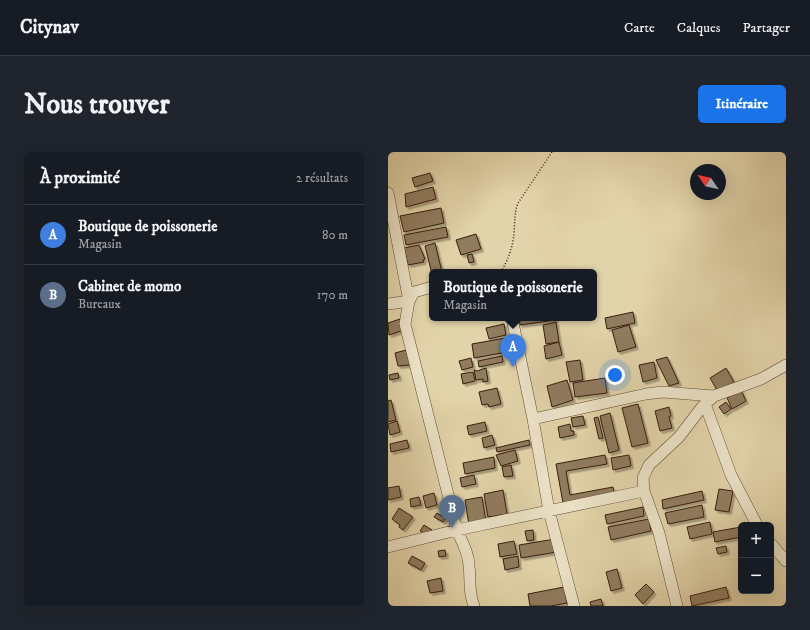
<!DOCTYPE html>
<html lang="fr">
<head>
<meta charset="utf-8">
<style>
	:root { --surface:#171b24; --page:#20242c; --text:#f1f3f6; --muted:#9ea1a6; --line:#363941; --accent:#1a73e8 }
	body { margin:0; font-family:"IM FELL DW Pica",serif; background:var(--page); color:var(--text) }
	.controls { position:absolute; right:12px; bottom:12px; display:grid; overflow:hidden; border-radius:6px; box-shadow:0 4px 16px #0002 }
	.controls button { width:36px; height:36px; display:grid; place-items:center; padding:0; border:0; border-bottom:1px solid var(--line); background:var(--surface); color:var(--text); font:20px sans-serif }
	.compass { position:absolute; left:302px; top:12px; width:36px; height:36px; border-radius:50%; background:var(--surface); box-shadow:0 4px 16px #0002; rotate:304deg }
	.you { position:absolute; left:227px; top:223px; width:14px; height:14px; margin:-10px; border:3px solid #fff; border-radius:50%; background:#1a73e8; box-shadow:0 0 0 6px #1a73e833 }
	.badge { display:grid; place-items:center; width:26px; height:26px; border-radius:50%; background:var(--accent); color:#fff; font-size:13px; font-weight:700 }
	.pin { position:absolute; translate:-50% -33px; filter:drop-shadow(0 1px 2px #0008) }
	.pin::after { content:''; position:absolute; top:21px; width:14px; height:12px; background:inherit; clip-path:polygon(0 0,100% 0,50% 100%) }
	.popup { position:absolute; left:41px; top:117px; width:168px; height:52px; box-sizing:border-box; display:grid; place-content:center; border-radius:6px; background:var(--surface); filter:drop-shadow(0 1px 3px #0005); font-size:13px; white-space:nowrap; color:var(--muted) }
	.popup b { font-size:15px; color:var(--text) }
	.popup::after { content:''; position:absolute; left:50%; top:100%; margin-left:-8px; border:8px solid transparent; border-top-color:var(--surface) }
	.list { margin:0; padding:0; list-style:none }
	h2 { display:flex; justify-content:space-between; align-items:center; height:52px; margin:0; padding:0 16px; font-size:17px }
	h2 small { font-size:13px; font-weight:400; color:var(--muted) }
	.list li { display:grid; grid-template-columns:26px 1fr auto; gap:12px; align-items:center; box-sizing:border-box; height:60px; padding:0 16px; border-top:1px solid var(--line) }
	.list b { display:block; font-size:15px; white-space:nowrap }
	.list p { margin:0; font-size:13px; white-space:nowrap; color:var(--muted) }
	.list em { font-size:13px; font-style:normal; color:var(--muted) }
	.map { position:relative; flex:none; width:398px; height:454px; overflow:hidden; border-radius:6px }
	header { display:flex; align-items:center; gap:24px; box-sizing:border-box; height:56px; padding:0 20px; background:var(--surface); border-bottom:1px solid var(--line) }
	header strong { font-size:19px }
	nav { display:flex; gap:22px; margin-inline-start:auto; font-size:14px }
	.intro { display:flex; align-items:center; justify-content:space-between; box-sizing:border-box; height:96px; padding:0 24px }
	h1 { margin:0; font-size:28px }
	.button { padding:10px 18px; border-radius:6px; background:var(--accent); color:#fff; font-size:14px; font-weight:700 }
	main { display:flex; gap:24px; padding:0 24px }
	aside { flex:1; background:var(--surface); border-radius:6px; box-shadow:0 4px 16px #0002 }
	.map>svg:first-child { display:block }
</style>
</head>
<body>
<header>
<strong>Citynav</strong>
<nav><a>Carte</a><a>Calques</a><a>Partager</a></nav>
</header>
<div class="intro"><h1>Nous trouver</h1><a class="button">Itinéraire</a></div>
<main>
<aside>
<h2>À proximité<small>2 résultats</small></h2>
<ul class="list">
<li><span class="badge" style="background:#3f7fe0">A</span><div><b>Boutique de poissonerie</b><p>Magasin</p></div><em>80 m</em></li>
<li><span class="badge" style="background:#5c6f8a">B</span><div><b>Cabinet de momo</b><p>Bureaux</p></div><em>170 m</em></li>
</ul>
</aside>
<div class="map">
<svg width="398" height="454" viewBox="0 0 398 454">
	<defs>
		<filter id="shadow"><feDropShadow dx="2.5" dy="2.5" stdDeviation="0" flood-color="#0004"/></filter>
	</defs>
	<rect width="100%" height="100%" fill="#e2d4aa"/>
	<filter id="stains"><feTurbulence type="fractalNoise" baseFrequency=".005" numOctaves="4"/><feColorMatrix values="0 0 0 0 .2 0 0 0 0 .09 0 0 0 0 .02 0 0 0 .5 -.17"/></filter>
	<radialGradient id="worn" r=".72"><stop offset=".6" stop-color="#630" stop-opacity="0"/><stop offset="1" stop-color="#630" stop-opacity=".3"/></radialGradient>
	<!-- building -->
	<path fill="#907c5f" stroke="#371d0e" filter="url(#shadow)" d="M42 21 45 29 27 35 24 26Z
		M45 35 48 47 18 55 17 42Z
		M53 56 56 71 16 80 12 64Z
		M58 75 60 85 18 93 16 83Z
		M88 82 93 97 73 103 68 88Z
		M47 91 54 120H44V122L37 94Z
		M31 93 37 107 35 108 36 110 20 113 16 96Z
		M84 102 86 110 81 111 79 103Z
		M245 160 247 171 219 177 217 166Z
		M131 166H168V168L132 173Z
		M12 167 16 178 1 183 0 171Z
		M168 170 171 190 158 192 155 173Z
		M116 172 118 183 101 187 98 176Z
		M241 173 248 195 230 200 224 178Z
		M123 185 125 199 86 206 84 192Z
		M171 190 174 203 158 207 156 194Z
		M18 198 22 213 10 214 7 201Z
		M114 204 115 210 91 215 90 209Z
		M279 205 291 231 281 234 268 208Z
		M83 206 85 215 74 218 71 209Z
		M192 208 195 228 182 230 178 210Z
		M266 210 269 226 255 230 251 213Z
		M98 216 100 229 95 230V227L88 228 86 218 89 219Z
		M338 216 346 230 330 240 322 226Z
		M85 220 87 229 75 232 73 222Z
		M10 221 11 226 2 228 1 223Z
		M217 226 219 241 187 245 185 231Z
		M179 228 185 248 164 255 159 234Z
		M109 236 113 252 101 255 100 252 94 253 91 240Z
		M353 238 358 249 344 257 339 246Z
		M3 248 8 268 0 270V249Z
		M338 250 343 257 336 262 331 255Z
		M250 252 260 291 244 295 234 256Z
		M281 255 283 264 281 265 284 276 272 279 267 259Z
		M222 261 231 298 221 301 212 264Z
		M195 264 197 273 185 275 183 266Z
		M210 265 215 286 211 287 206 266Z
		M9 269 12 280 2 283 0 272Z
		M97 270 99 279 81 283 79 274Z
		M182 272 183 279H186V283L172 286 170 275Z
		M104 283 107 293 96 296 94 286Z
		M19 288 21 296 3 300 2 292Z
		M141 288 142 293 109 300 108 296Z
		M127 298 130 309 113 314 108 303Z
		M217 303 219 312 178 319 182 343 225 335 226 342 175 351 168 312Z
		M241 303 243 314 225 318 223 306Z
		M106 305 107 316 77 322 75 311Z
		M123 313 125 324 116 325 114 315Z
		M86 323 88 332 74 335 72 326Z
		M11 334 13 345 0 348V336Z
		M331 337 345 339 341 360 327 358Z
		M115 338 119 362 100 365 96 342Z
		M314 339 316 348 275 357 274 348Z
		M46 341 49 353 38 356 35 344Z
		M31 345 33 353 23 355 22 347Z
		M94 345 98 370 81 373 77 348Z
		M314 353 316 365 280 372 277 361Z
		M255 355 256 364 219 372 217 363Z
		M11 356 25 365 15 378 11 375 12 373 4 367Z
		M49 361 57 366 55 370 46 365Z
		M261 367 263 379 223 388 220 375Z
		M322 370 324 382 302 387 299 375Z
		M36 373 44 378 40 384 32 379Z
		M353 375V385L327 390 325 380Z
		M145 378 146 388 139 389 137 379Z
		M167 387 169 400 133 406 131 393Z
		M126 389 129 402 112 405 110 392Z
		M338 394 339 400 330 402 328 396Z
		M57 398 58 404 51 405 50 399Z
		M24 404 37 411 33 418 20 411Z
		M130 404 131 415 117 418 115 407Z
		M229 417 234 436 223 439 218 420Z
		M53 426 55 439 42 441 39 429Z
		M258 432 266 440 255 452 247 443Z
		M176 435 179 451 163 454H142L140 442Z
		M338 435 341 446 304 454 302 444Z
		M213 447 215 454H203L202 450Z"/>
	<g fill="none" stroke-linecap="round" stroke-linejoin="round">
		<defs>
			<path id="minor" d="M0 41 21 149 0 152
				M44 135 26 140 21 149 17 172 69 378C74 390 81 402 81 414 83 429 80 439 86 454
				M124 166 145 267 161 359 186 454
				M317 252 343 323 369 373
				M145 267 258 242 275 240 326 244
				M383 392 398 409
				M0 395 69 378 256 339
				M289 454 271 381 256 339 255 326 261 313 291 285 314 255 326 244 373 227 398 213"/>
		</defs>
		<!-- minor casing -->
		<use href="#minor" stroke="#624b35" stroke-width="12"/>
		<!-- path -->
		<path stroke="#371d0e" stroke-width="1.5" stroke-dasharray="1 2" stroke-linecap="butt" d="M113 120C120 108 125 95 126 81 127 70 126 61 130 51L164 0"/>
		<!-- minor -->
		<use href="#minor" stroke="#ece3c8" stroke-width="11"/>
	</g>
	<rect width="100%" height="100%" filter="url(#stains)"/>
	<rect width="100%" height="100%" fill="url(#worn)"/>
</svg>
<div class="controls">
<button>+</button>
<button>−</button>
</div>
<svg class="compass" viewBox="-18 -18 36 36"><path d="M0-13l5 13h-10z" fill="#e53935"/><path d="M0 13l5-13h-10z" fill="#9ea1a6"/></svg>
<div class="you"></div>
<div class="pin badge" style="left:125px;top:215px;background:#3f7fe0">A</div>
<div class="popup"><b>Boutique de poissonerie</b>Magasin</div>
<div class="pin badge" style="left:64px;top:376px;background:#5c6f8a">B</div>
</div>
</main>
</body>
</html>
